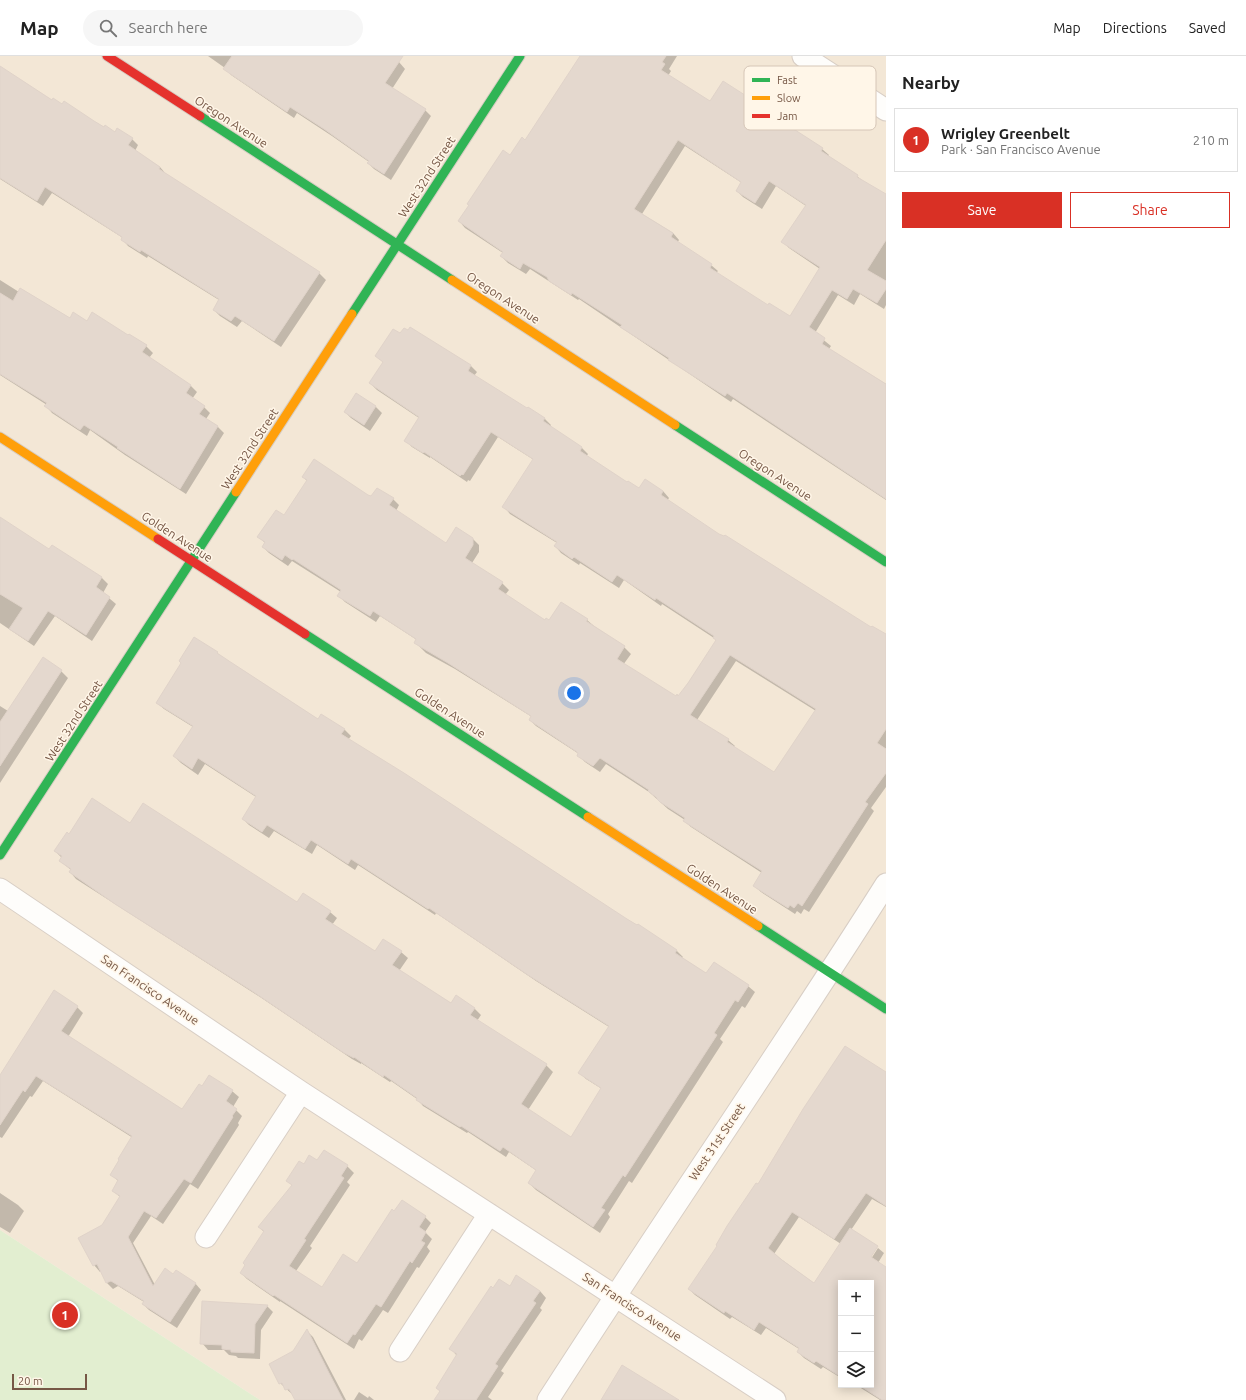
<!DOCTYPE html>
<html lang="en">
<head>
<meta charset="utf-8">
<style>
	:root { --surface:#fff; --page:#f6f6f6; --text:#222; --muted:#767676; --line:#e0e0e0; --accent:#d93025 }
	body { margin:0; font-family:Ubuntu,sans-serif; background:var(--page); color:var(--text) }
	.controls { position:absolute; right:12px; bottom:12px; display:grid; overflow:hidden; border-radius:0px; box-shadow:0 2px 10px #0003 }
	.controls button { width:36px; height:36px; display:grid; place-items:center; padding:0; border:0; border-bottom:1px solid var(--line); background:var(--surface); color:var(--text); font:20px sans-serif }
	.scale { position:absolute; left:12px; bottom:10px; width:75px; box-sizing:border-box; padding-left:4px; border:2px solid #765745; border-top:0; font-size:11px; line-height:14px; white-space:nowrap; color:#765745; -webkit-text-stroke:3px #fff6e8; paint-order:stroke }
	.you { position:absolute; left:574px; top:637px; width:14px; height:14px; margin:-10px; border:3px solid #fff; border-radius:50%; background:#1a73e8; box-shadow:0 0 0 6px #1a73e833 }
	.badge { display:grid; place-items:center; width:26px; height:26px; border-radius:50%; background:var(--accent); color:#fff; font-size:13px; font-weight:700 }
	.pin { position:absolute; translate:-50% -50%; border:2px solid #fff; box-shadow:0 1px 4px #0006 }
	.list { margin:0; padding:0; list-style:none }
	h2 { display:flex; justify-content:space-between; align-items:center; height:52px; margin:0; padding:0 16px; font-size:17px }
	h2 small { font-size:13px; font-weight:400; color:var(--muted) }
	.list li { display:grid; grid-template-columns:26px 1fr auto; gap:12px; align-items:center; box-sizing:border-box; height:64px; margin:0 8px 8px; padding:0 8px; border:1px solid var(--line); border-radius:0px }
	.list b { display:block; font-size:15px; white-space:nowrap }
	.list p { margin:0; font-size:13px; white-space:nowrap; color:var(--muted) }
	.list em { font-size:13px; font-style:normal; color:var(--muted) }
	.actions { display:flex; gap:8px; padding:12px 16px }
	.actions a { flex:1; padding:9px 0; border:1px solid var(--accent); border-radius:0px; text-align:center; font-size:14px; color:var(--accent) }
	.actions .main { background:var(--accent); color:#fff }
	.icon { flex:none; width:22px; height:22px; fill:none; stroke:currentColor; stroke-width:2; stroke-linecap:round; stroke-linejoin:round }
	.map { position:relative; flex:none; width:886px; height:1344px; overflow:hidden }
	header { display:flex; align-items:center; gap:24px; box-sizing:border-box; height:56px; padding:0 20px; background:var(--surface); border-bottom:1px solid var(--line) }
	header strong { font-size:19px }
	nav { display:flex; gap:22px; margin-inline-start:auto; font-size:14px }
	.search { width:280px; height:36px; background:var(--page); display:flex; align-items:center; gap:10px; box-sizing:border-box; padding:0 14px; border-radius:22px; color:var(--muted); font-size:15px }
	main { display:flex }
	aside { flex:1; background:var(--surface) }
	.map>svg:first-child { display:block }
</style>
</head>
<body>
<header>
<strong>Map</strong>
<div class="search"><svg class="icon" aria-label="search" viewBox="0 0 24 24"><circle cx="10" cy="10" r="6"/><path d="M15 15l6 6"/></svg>Search here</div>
<nav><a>Map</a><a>Directions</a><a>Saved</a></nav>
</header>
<main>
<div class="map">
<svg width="886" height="1344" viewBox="0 0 886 1344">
	<rect width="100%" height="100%" fill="#f7f1e7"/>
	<!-- residential -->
	<path fill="#f3e7d6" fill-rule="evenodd" d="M0 0H886V1344H260L0 1174ZM841 1227H871V1329H841Z"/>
	<!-- green -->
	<path fill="#e2eed0" d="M0 1174 260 1344H0Z"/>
	<!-- shadow -->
	<path fill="#0003" fill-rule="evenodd" d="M208 0H389L399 6 405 13 392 33 425 54 431 60 391 124 374 113 368 107 369 106 332 80 297 57 294 62 231 19 225 12Z
		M581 0H677L669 13 671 15 668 20 710 46 775 60 782 66 822 93 829 99 828 101 857 120 863 125 886 140V249L884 253 860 238 854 249 838 239 815 277 831 290 829 293 886 328V444L733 343 731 346 725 342 579 243 578 244 530 213 526 218 508 207 501 200 503 197 465 172 459 165 510 100 525 85ZM685 90 742 127 737 135 743 141 762 153 776 130 806 150 783 186 789 192 820 213 790 261 768 251 716 217 718 215 711 209 677 187 679 184 673 177 642 158Z
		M0 11 53 45 115 77 132 83 138 89 135 95 160 111 166 118 319 217 326 224 281 291 242 265 237 271 220 260 214 254 219 244 148 200 147 202 128 190 122 183 123 182 52 137 43 150 0 123Z
		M0 224 19 236 70 264 87 266 128 280 129 279 146 290 153 297 149 302 191 330 197 336 192 343 204 351 210 357 206 363 218 371 224 377 186 438 125 399 90 374 87 380 52 357 46 350 47 349 0 319Z
		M410 272 471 310 477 316 474 320 527 354 528 352 545 363 551 369 550 371 582 392 588 398 586 401 628 428 639 434 663 435 669 442 667 445 718 479 871 572 886 579V731L871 752 874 755 809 856 804 853 801 858 797 855 795 858 761 836 754 830 762 817 691 771 684 765 685 764 668 753 649 736 606 708 600 716 585 706 578 699 579 698 536 670 530 664 532 661 455 613 426 597 415 586 417 584 380 560 376 566 345 546 339 540 341 536 292 505 288 510 269 497 263 491 265 487 259 481 284 461 307 425 303 421 368 440 393 443 399 449 396 455 446 489 472 482 479 489V496L472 507 502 527 509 534 505 539 546 565H550L561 547 587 564 594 570 624 591 631 598 623 609 676 642 679 641 717 584 662 548 661 550 624 524 619 532 580 507 579 509 561 497 555 490 557 487 510 458 504 451 534 404 498 381 470 425 468 424 467 426 430 401V402L412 391 405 384 419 362 377 334 370 327 384 307 377 300 401 279 408 276ZM736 605 816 655 774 717 734 691 735 690 728 684 697 664Z
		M375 350 382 357 370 375 351 362 345 356Z
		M0 462 49 495 52 490 102 522 108 528 103 537 116 548 92 585 55 560 34 590 0 567Z
		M217 597 223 602 319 664 344 673 351 680 348 684 626 864 676 894 683 901 682 902 707 918 714 907 748 930 755 936 745 952 742 950 720 983 723 986 632 1127 629 1125 608 1158 610 1161 600 1177 536 1134 529 1127 537 1115 509 1096 506 1101 468 1076 467 1077 423 1050 417 1043 391 1025 390 1026 361 1007V1008L352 1003 260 941 76 823 70 816 71 814 60 805 62 802 55 795 69 779 131 768 298 848 330 856 337 862 332 869 375 897 401 896 408 902 399 915 452 948 474 952 481 959 477 965 546 1009 553 1016 528 1054 571 1082 602 1033 586 1023 580 1017 609 971 536 925 436 857 435 859 358 809 355 814 317 789 312 798 274 775 269 782 249 769 243 763 256 741 205 708 198 719 181 707 174 700 193 671 164 653 157 647Z
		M43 603 61 615 68 622 0 727V650L8 655Z
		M77 951 83 957 68 981 182 1054 202 1031 209 1020 232 1035 239 1041 233 1051 242 1060 238 1067 239 1069 198 1133 190 1128 163 1168 151 1160 133 1187 155 1229 173 1219 195 1227 201 1234 177 1272 149 1254 143 1248 144 1246 118 1230 113 1233 107 1227 101 1215 100 1216 94 1209 103 1170 120 1141 113 1135 119 1126 111 1118 133 1082 43 1025 32 1041 30 1040 2 1082 0 1081V1020Z
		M886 1018V1151L872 1143 851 1174 868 1205 869 1206 878 1192 884 1197 878 1207 886 1212V1344H880L856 1329H871V1227H841V1322L823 1311 821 1313 804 1302 798 1296 799 1293 766 1272 761 1279 732 1261 730 1263 695 1239 689 1233 758 1130ZM799 1161 841 1188 815 1228 774 1198Z
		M324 1095 347 1110 354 1117 347 1126 350 1129 310 1190 312 1192 296 1215 323 1232 357 1208 394 1156 425 1161 431 1167 425 1176 432 1183 427 1191 430 1195 419 1212 417 1211 388 1257 383 1254 362 1285 359 1283 354 1293 280 1245V1246L247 1223 241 1217 264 1176 259 1171 293 1130 288 1125 304 1110 317 1106Z
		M0 1137 18 1149 24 1155 10 1177 0 1171Z
		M510 1231 540 1235 546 1242 540 1252 542 1254 501 1315 504 1317 488 1341 492 1344H436L457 1300 451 1293 494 1233Z
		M267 1250 273 1256 261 1274 260 1303 238 1302 236 1300 229 1299 224 1294H208L202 1287Z
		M307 1275 313 1281 346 1344H296L294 1340 280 1327 294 1296Z
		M359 1336 368 1342 369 1340 374 1344H354Z"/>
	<!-- building -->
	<path fill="#e4d8ce" stroke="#e0d3c9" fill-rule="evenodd" d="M232 0H403L385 27 426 53 384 118 367 107 369 105 324 73 290 51 287 56 223 13Z
		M580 0H666L662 6 665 8 661 14 710 45 723 25 776 59 775 61 823 92 821 95 858 119 857 121 886 138V184L867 214 886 225V233L877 247 853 233 847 243 832 234 809 271 825 282 822 288 886 328V443L727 337 725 340 668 304 669 302 620 271 622 269 572 237 571 239 549 225 547 221 523 207 520 213 500 200 503 196 458 165 469 149 467 148 503 94 510 99 522 81 525 84ZM678 84 741 126 736 135 755 147 769 125 806 149 781 186 820 211 790 260 769 247 768 249 710 212 712 208 671 181 673 177 634 153Z
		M0 10 52 44 53 42 62 48 64 45 94 65 104 71 105 69 115 76 117 72 133 82 128 89 160 111 159 113 320 216 274 285 235 260 231 265 213 254 219 243 141 194 140 196 121 184 122 181 45 131 37 145 0 122Z
		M20 232 70 262 73 256 87 265 92 256 128 279 129 278 147 289 142 296 191 329 186 337 205 350 199 358 218 370 180 433 117 392 118 391 84 369 80 374 44 350 47 347 0 318V237L13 245Z
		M410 271 471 309 468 315 527 352 528 351 545 362 543 365 582 391 580 395 627 426 628 425 639 432 645 423 663 435 661 439 719 478 724 480 725 479 871 571 872 570 886 578V673L877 687 886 693V717L865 746 868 748 802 850 798 847 794 852 790 849 788 852 753 830 762 815 683 765 685 762 660 746 657 743V742L648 735 649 734 600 702 593 710 577 700 578 697 577 696 529 664 531 660 448 607 419 590 414 587 416 583 373 555 370 560 337 540 341 534 293 503 292 504 285 499 282 504 262 491 265 486 257 481 276 454 284 459 307 424 302 421 314 403 368 439 371 440 377 432 394 442 389 449 446 487 456 471 473 482V489L465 502 503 526 498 533 545 564 546 562 549 564 561 546 588 563 586 565 625 590 617 603 676 640 677 638 678 640 688 627 716 584 713 582 714 580 656 542 655 544 617 519 612 526 574 501 572 503 554 490 557 486 502 451 533 403 491 376 463 419 462 418 460 420 424 396 423 397 404 385 419 361 369 327 383 306 375 300 393 273 400 277 404 272 408 274ZM730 599 816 653 774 716 727 686 729 683 690 659Z
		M356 337 376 350 364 369 344 356Z
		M0 461 49 493 52 489 102 521 96 531 110 541 86 579 48 555 28 585 9 573 23 552 0 538Z
		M194 581 218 596 217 597 229 605 318 663 321 658 345 673 341 678 404 717 627 863 637 869 638 868 677 894 675 897 706 917 714 906 749 929 738 946 735 944 714 977 717 979 625 1121 623 1119 601 1152 605 1154 593 1171 528 1127 536 1114 503 1091 500 1095 461 1070 460 1071 416 1044 417 1042 384 1019 383 1021 354 1001V1002L344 997 252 935 115 848 69 816 71 813 59 805 62 800 54 795 67 776 69 778 92 742 130 767 143 747 297 846 303 837 331 855 325 863 375 895 383 883 402 895 392 909 451 947 456 939 475 952 470 959 547 1008 521 1048 571 1081 601 1032 578 1017 609 970 528 919 429 852 428 853 351 803 348 808 311 784 305 793 267 769 262 776 242 763 256 740 198 702 192 713 173 700 193 670 156 647 181 607 179 605Z
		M43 601 62 614 0 710V666Z
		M54 934 78 950 61 975 182 1053 199 1028 202 1030 209 1019 233 1034 226 1045 237 1053 232 1060 233 1061 191 1127 184 1123 156 1162 144 1155 128 1181 153 1230 165 1212 173 1218 176 1214 196 1227 170 1266 142 1248 144 1245 111 1225 106 1227 97 1208 93 1210 78 1182 102 1169 120 1140 112 1135 118 1124 110 1119 119 1104 118 1103 132 1080 36 1020 25 1036 23 1034 0 1069V1019Z
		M845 990 886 1016V1150L866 1137 834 1183 792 1156 768 1192 782 1204 814 1227 850 1172 878 1190 871 1201 886 1211V1344H882L859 1329H871V1227H841V1321L816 1305 814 1307 797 1296 799 1292 759 1266 754 1274 725 1255 724 1257 688 1233 717 1190 716 1189 727 1170 756 1127 758 1128 803 1053Z
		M324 1094 348 1109 341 1120 344 1122 304 1183 306 1184 289 1210 322 1231 343 1198 357 1207 392 1153 394 1155 402 1144 426 1160 419 1171 426 1176 421 1185 425 1187 412 1207 410 1205 381 1251 376 1248 355 1279 353 1278 347 1287 274 1239 273 1240 240 1217 245 1209 243 1207 264 1175 258 1171 292 1129 286 1125 299 1105 304 1108 309 1099 317 1104Z
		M516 1219 540 1235 533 1245 536 1247 495 1308 498 1310 476 1344H434L440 1335 436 1332 457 1298 449 1293 491 1230 493 1232 499 1223 510 1230Z
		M202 1245 268 1249 255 1268 254 1297 231 1296V1294L222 1293V1289L200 1288Z
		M307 1273 329 1317 343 1344H295L289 1333 285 1334 282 1327 279 1328 269 1308 293 1295Z
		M622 1309 679 1344H601Z"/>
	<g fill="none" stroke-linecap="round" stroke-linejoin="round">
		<defs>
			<path id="street" d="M803 0 886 54
				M0 833 301 1036 775 1344
				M206 1181 301 1036
				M400 1295 489 1158
				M548 1344C659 1171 776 1002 886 828"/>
			<path id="fast" d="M200 60 452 224
				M352 258 520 0
				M675 369 886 506
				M305 578 588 761
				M0 799 236 436
				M758 870 886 953"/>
			<path id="slow" d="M452 224 675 369
				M0 381 158 483
				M236 436 352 258
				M588 761 758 870"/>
			<path id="jam" d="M107 0 200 60
				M158 483 305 578"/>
		</defs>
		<!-- street casing -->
		<use href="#street" stroke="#d8cec5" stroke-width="23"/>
		<!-- fast casing -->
		<use href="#fast" stroke="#d7cdc3" stroke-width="11"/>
		<!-- slow casing -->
		<use href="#slow" stroke="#d7cdc3" stroke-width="11"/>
		<!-- jam casing -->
		<use href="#jam" stroke="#d7cdc3" stroke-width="11"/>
		<!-- street -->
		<use href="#street" stroke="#fefdfb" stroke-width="21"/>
		<!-- fast -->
		<use href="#fast" stroke="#30b455" stroke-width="9"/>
		<!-- slow -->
		<use href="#slow" stroke="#ff9f0a" stroke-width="9"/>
		<!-- jam -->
		<use href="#jam" stroke="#e5322d" stroke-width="9"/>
	</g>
	<g text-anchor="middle" stroke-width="3" stroke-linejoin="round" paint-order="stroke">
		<!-- street labels -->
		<g font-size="12" fill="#765745" stroke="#fff6e8">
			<text transform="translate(231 66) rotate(33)" y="4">Oregon Avenue</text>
			<text transform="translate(427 121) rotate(-57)" y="4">West 32nd Street</text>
			<text transform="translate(503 242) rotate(33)" y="4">Oregon Avenue</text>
			<text transform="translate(250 393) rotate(-57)" y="4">West 32nd Street</text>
			<text transform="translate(775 419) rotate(33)" y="4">Oregon Avenue</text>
			<text transform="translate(177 481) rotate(33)" y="4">Golden Avenue</text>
			<text transform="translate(450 657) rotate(33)" y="4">Golden Avenue</text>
			<text transform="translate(74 665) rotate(-57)" y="4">West 32nd Street</text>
			<text transform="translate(722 833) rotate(33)" y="4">Golden Avenue</text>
			<text transform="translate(150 934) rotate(34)" y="4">San Francisco Avenue</text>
			<text transform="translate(717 1086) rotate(-56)" y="4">West 31st Street</text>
			<text transform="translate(632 1251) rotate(33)" y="4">San Francisco Avenue</text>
		</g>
	</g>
	<!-- legend -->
	<rect x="744" y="10" width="132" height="64" rx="6" fill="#fff6e8" stroke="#d6c6b7" stroke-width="1"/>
	<rect x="752" y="22" width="18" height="4" fill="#30b455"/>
	<rect x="752" y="40" width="18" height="4" fill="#ff9f0a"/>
	<rect x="752" y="58" width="18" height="4" fill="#e5322d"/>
	<g font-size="11" fill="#765745">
		<text x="777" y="28">Fast</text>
		<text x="777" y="46">Slow</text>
		<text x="777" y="64">Jam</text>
	</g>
</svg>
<div class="controls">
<button>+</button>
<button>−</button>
<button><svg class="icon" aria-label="layers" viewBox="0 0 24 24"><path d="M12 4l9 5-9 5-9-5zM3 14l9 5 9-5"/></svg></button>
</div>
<div class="scale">20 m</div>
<div class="you"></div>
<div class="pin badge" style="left:65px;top:1259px">1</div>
</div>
<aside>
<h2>Nearby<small></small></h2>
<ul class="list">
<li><span class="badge">1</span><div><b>Wrigley Greenbelt</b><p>Park · San Francisco Avenue</p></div><em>210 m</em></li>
</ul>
<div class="actions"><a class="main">Save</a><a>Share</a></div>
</aside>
</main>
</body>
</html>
